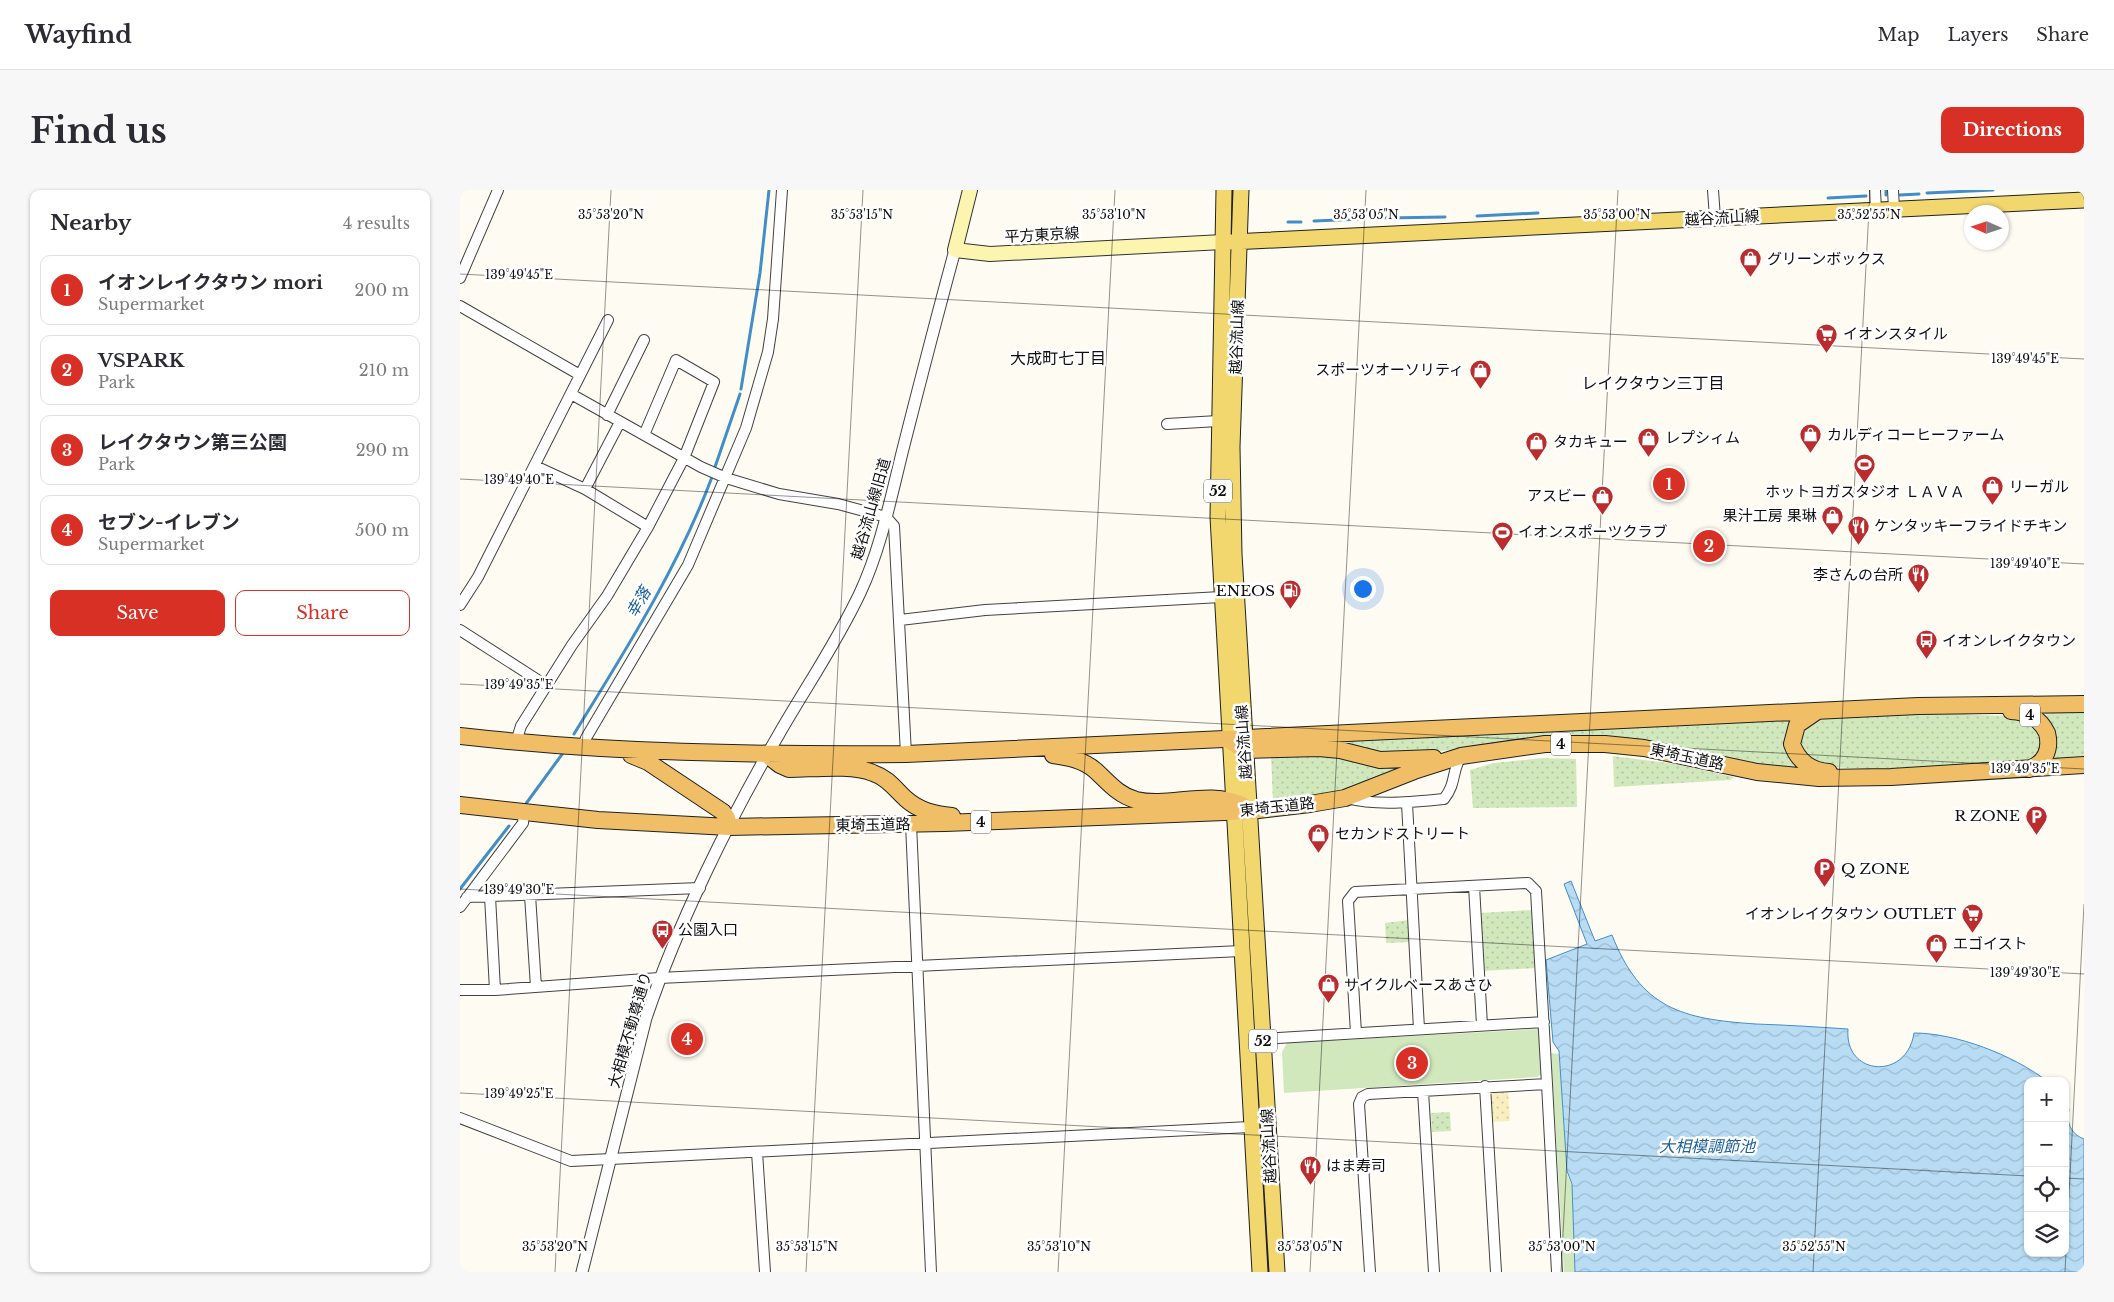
<!DOCTYPE html>
<html lang="en">
<head>
<meta charset="utf-8">
<style>
	:root { --surface:#fff; --page:#f7f7f7; --text:#2b2b33; --muted:#7c7c81; --line:#e1e1e2; --accent:#d93025 }
	body { margin:0; font-family:"Libre Baskerville","Noto Sans JP",serif; background:var(--page); color:var(--text) }
	.controls { position:absolute; right:15px; bottom:15px; display:grid; overflow:hidden; border-radius:10px; box-shadow:0 1px 4px #0004 }
	.controls button { width:45px; height:45px; display:grid; place-items:center; padding:0; border:0; border-bottom:1px solid var(--line); background:var(--surface); color:var(--text); font:25px sans-serif }
	.compass { position:absolute; left:1504px; top:15px; width:45px; height:45px; border-radius:50%; background:var(--surface); box-shadow:0 1px 4px #0004; rotate:273deg }
	.you { position:absolute; left:902px; top:398px; width:18px; height:18px; margin:-12px; border:4px solid #fff; border-radius:50%; background:#1a73e8; box-shadow:0 0 0 8px #1a73e833 }
	.badge { display:grid; place-items:center; width:32px; height:32px; border-radius:50%; background:var(--accent); color:#fff; font-size:16px; font-weight:700 }
	.pin { position:absolute; translate:-50% -50%; border:2px solid #fff; box-shadow:0 1px 5px #0006 }
	.list { margin:0; padding:0; list-style:none }
	h2 { display:flex; justify-content:space-between; align-items:center; height:65px; margin:0; padding:0 20px; font-size:21px }
	h2 small { font-size:16px; font-weight:400; color:var(--muted) }
	.list li { display:grid; grid-template-columns:32px 1fr auto; gap:15px; align-items:center; box-sizing:border-box; height:70px; margin:0 10px 10px; padding:0 10px; border:1px solid var(--line); border-radius:10px }
	.list b { display:block; font-size:19px; white-space:nowrap }
	.list p { margin:0; font-size:16px; white-space:nowrap; color:var(--muted) }
	.list em { font-size:16px; font-style:normal; color:var(--muted) }
	.actions { display:flex; gap:10px; padding:15px 20px }
	.actions a { flex:1; padding:11px 0; border:1px solid var(--accent); border-radius:10px; text-align:center; font-size:18px; color:var(--accent) }
	.actions .main { background:var(--accent); color:#fff }
	.icon { flex:none; width:28px; height:28px; fill:none; stroke:currentColor; stroke-width:2; stroke-linecap:round; stroke-linejoin:round }
	.map { position:relative; flex:none; width:1624px; height:1082px; overflow:hidden; border-radius:10px }
	header { display:flex; align-items:center; gap:30px; box-sizing:border-box; height:70px; padding:0 25px; background:var(--surface); border-bottom:1px solid var(--line) }
	header strong { font-size:24px }
	nav { display:flex; gap:28px; margin-inline-start:auto; font-size:18px }
	.intro { display:flex; align-items:center; justify-content:space-between; box-sizing:border-box; height:120px; padding:0 30px }
	h1 { margin:0; font-size:35px }
	.button { padding:12px 22px; border-radius:10px; background:var(--accent); color:#fff; font-size:18px; font-weight:700 }
	main { display:flex; gap:30px; padding:0 30px }
	aside { flex:1; background:var(--surface); border-radius:10px; box-shadow:0 1px 4px #0004 }
	.map>svg:first-child { display:block }
</style>
</head>
<body>
<header>
<strong>Wayfind</strong>
<nav><a>Map</a><a>Layers</a><a>Share</a></nav>
</header>
<div class="intro"><h1>Find us</h1><a class="button">Directions</a></div>
<main>
<aside>
<h2>Nearby<small>4 results</small></h2>
<ul class="list">
<li><span class="badge">1</span><div><b>イオンレイクタウン mori</b><p>Supermarket</p></div><em>200 m</em></li>
<li><span class="badge">2</span><div><b>VSPARK</b><p>Park</p></div><em>210 m</em></li>
<li><span class="badge">3</span><div><b>レイクタウン第三公園</b><p>Park</p></div><em>290 m</em></li>
<li><span class="badge">4</span><div><b>セブン-イレブン</b><p>Supermarket</p></div><em>500 m</em></li>
</ul>
<div class="actions"><a class="main">Save</a><a>Share</a></div>
</aside>
<div class="map">
<svg width="1624" height="1082" viewBox="0 0 1624 1082">
	<defs>
		<pattern id="grass-dots" width="8" height="8" patternUnits="userSpaceOnUse" patternTransform="scale(1.25)"><rect width="8" height="8" fill="#d1e8bc"/><path d="M2 2h.1M6 6h.1" fill="none" stroke="#b2c6a0" stroke-width="1.8" stroke-linecap="round"/></pattern>
		<pattern id="sand-dots" width="8" height="8" patternUnits="userSpaceOnUse" patternTransform="scale(1.25)"><rect width="8" height="8" fill="#f8eec0"/><path d="M2 2h.1M6 6h.1" fill="none" stroke="#d3cba4" stroke-width="1.8" stroke-linecap="round"/></pattern>
		<pattern id="water-waves" width="16" height="10" patternUnits="userSpaceOnUse" patternTransform="scale(1.25)"><rect width="16" height="10" fill="#b8dcf4"/><path d="M0 5q4-4 8 0t8 0" fill="none" stroke="#9dbcd0"/></pattern>
	</defs>
	<rect width="100%" height="100%" fill="#fefcf2"/>
	<!-- grass -->
	<path fill="url(#grass-dots)" d="M1624 520V569L1590 572C1595 551 1598 538 1583 521Z
		M1487 522 1513 525 1558 526 1578 537 1581 557 1569 571 1429 580 1368 577 1350 569 1340 556C1342 536 1345 536 1363 528Z
		M1334 528 1345 582 1310 578 1212 556 1017 558 932 565 825 552Z
		M855 563 956 574 885 600 855 607 813 612 811 565Z
		M1153 566 1215 574 1274 587 1270 590 1154 597Z
		M1082 568 1116 569 1117 617 1013 618 1010 580 1034 573Z
		M1072 720 1075 778 1023 781 1020 723Z
		M949 730 950 752 926 753 925 733Z
		M990 922 991 941 972 942 971 923Z"/>
	<!-- sand -->
	<path fill="url(#sand-dots)" d="M1048 899 1050 931 1031 932 1030 907 1037 900Z"/>
	<!-- park -->
	<path fill="#d1e8bc" d="M1078 839 1080 841 1082 884 1077 887 824 903 822 862 827 853Z
		M1091 863 1099 864 1107 984 1112 996 1115 1082H1104Z"/>
	<!-- water -->
	<path fill="url(#water-waves)" stroke="#428ec8" d="M1111 691 1135 751 1152 745C1181 819 1222 829 1296 834 1327 835 1357 837 1388 839 1384 886 1447 891 1454 843 1496 843 1553 865 1587 891H1568V1063H1605V915L1609 919C1606 933 1611 944 1624 949V1082H1115L1112 994 1107 981 1099 861 1093 852 1086 770 1127 754 1104 694Z"/>
	<g fill="none" stroke-linecap="round" stroke-linejoin="round">
		<!-- stream -->
		<path stroke="#428ec8" stroke-width="3" d="M1426 0V5
			M1467 3 1533 0
			M1440 5 1459 4
			M1368 8 1406 6
			M1017 26 1078 23
			M926 28 985 27
			M854 31 902 29
			M828 32H841
			M281 199 300 83 309 0
			M255 277 280 204
			M114 544C165 461 218 378 252 287
			M65 615 103 563
			M0 699 49 636"/>
		<defs>
			<path id="minor" d="M1253 0 1255 28
				M1415 0 1416 20
				M1433 0 1434 19
				M0 88 38 0
				M0 116 120 185
				M111 204 241 277 266 288 319 304 378 314 426 327 434 336 446 564
				M147 225 184 150
				M707 234 758 231
				M75 276 125 299 188 337
				M125 299 160 232
				M0 415 18 387 148 130
				M440 430 525 420 761 407
				M0 440 87 496
				M56 552 61 536 112 455 147 406 188 337 224 268 254 192 216 170 184 245
				M123 558 126 548 228 375 286 238 308 162 313 129 322 0
				M886 608C918 616 951 612 984 609 997 592 991 583 1001 566
				M947 613 959 839
				M451 634 471 1082
				M1014 696 1022 835
				M70 705 76 797
				M30 706 35 800
				M7 707 240 698
				M0 717 63 633 64 623
				M0 800H35L199 788 781 761
				M896 843 888 711 895 702 1068 693 1076 701 1087 894
				M802 849 1084 832
				M1025 896 1036 1082
				M963 901 974 1082
				M0 928 111 971 790 937
				M297 962 305 1082
				M910 1082 899 914 902 907 908 904 1087 894 1097 1082"/>
			<path id="tertiary" d="M122 1082 186 828C218 733 269 630 319 544 346 497 377 452 400 403 421 358 431 307 443 259 460 192 477 126 495 60"/>
			<path id="secondary" d="M510 0 495 60 530 64 763 52"/>
			<path id="primary" d="M764 0 758 327 800 1082
				M781 0 772 257 774 364 817 1082
				M772 52 1624 10"/>
			<path id="trunk" d="M1551 521C1568 522 1579 527 1587 543 1591 559 1585 573 1569 579
				M1356 522 1337 535 1332 554C1338 571 1351 581 1369 582
				M0 546C150 563 295 565 446 564L1458 516 1624 514
				M769 550 784 560 859 558 880 560 920 570 974 568
				M171 565 188 572 263 622 267 628 269 637
				M307 565 320 575 329 579C353 579 391 574 413 583 428 588 435 599 446 609 459 621 475 624 492 626
				M593 565C608 567 624 570 636 581 648 592 658 605 676 610 709 618 749 599 782 615
				M0 615 138 630 269 637 485 633 790 621 850 614 885 608 954 581 1001 566 1085 554H1145L1184 558 1297 582 1359 588 1431 587 1624 575"/>
		</defs>
		<!-- minor casing -->
		<use href="#minor" stroke="#424242" stroke-width="12"/>
		<!-- tertiary casing -->
		<use href="#tertiary" stroke="#424242" stroke-width="13"/>
		<!-- secondary casing -->
		<use href="#secondary" stroke="#313131" stroke-width="16"/>
		<!-- primary casing -->
		<use href="#primary" stroke="#202020" stroke-width="17"/>
		<!-- trunk casing -->
		<use href="#trunk" stroke="#202020" stroke-width="18"/>
		<!-- minor -->
		<use href="#minor" stroke="#fff" stroke-width="10"/>
		<!-- tertiary -->
		<use href="#tertiary" stroke="#fff" stroke-width="11"/>
		<!-- secondary -->
		<use href="#secondary" stroke="#fbf5b0" stroke-width="14"/>
		<!-- primary -->
		<use href="#primary" stroke="#f2d76e" stroke-width="15"/>
		<!-- trunk -->
		<use href="#trunk" stroke="#f0be67" stroke-width="16"/>
	</g>
	<!-- ticks -->
	<path fill="none" stroke="#0f0f0f" stroke-width="1" stroke-opacity="0.45" d="M0 84 1624 169M0 289 1624 374M0 494 1624 579M0 699 1624 784M0 903 1568 986M1605 988 1624 989M95 1082 151 0M346 1082 403 0M598 1082 655 0M850 1082 906 0M1101 1082 1158 0M1353 1082 1410 0M1605 1082 1624 714"/>
	<!-- icons -->
	<defs>
		<symbol id="shop-pin" viewBox="-11 -11 22 30"><path d="M0 17L-7.5 6A9.5 9.5 0 1 1 7.5 6Z" fill="#ba2c2e" stroke="#fff"/><path d="M-5-2.5h2.3a2.7 3.5 0 0 1 5.4 0H5L5.5 6h-11ZM-1.5-2.5h3a1.5 2.3 0 0 0-3 0Z" fill="#fff"/></symbol>
		<symbol id="supermarket-pin" viewBox="-11 -11 22 30"><path d="M0 17L-7.5 6A9.5 9.5 0 1 1 7.5 6Z" fill="#ba2c2e" stroke="#fff"/><path d="M-6-5.5h2.5l.6 2H6L4.5 2H-2.5L-4.4-4H-6ZM-1.5 3.2a1.3 1.3 0 1 0 .1 0ZM3 3.2a1.3 1.3 0 1 0 .1 0Z" fill="#fff"/></symbol>
		<symbol id="stadium-pin" viewBox="-11 -11 22 30"><path d="M0 17L-7.5 6A9.5 9.5 0 1 1 7.5 6Z" fill="#ba2c2e" stroke="#fff"/><path d="M0-5a6.5 5 0 1 0 0 10a6.5 5 0 1 0 0-10ZM-3.5-1.8h7v3.6h-7Z" fill="#fff"/></symbol>
		<symbol id="restaurant-pin" viewBox="-11 -11 22 30"><path d="M0 17L-7.5 6A9.5 9.5 0 1 1 7.5 6Z" fill="#ba2c2e" stroke="#fff"/><path d="M-5-6h1v4h1v-4h1v4h1v-4h1v5L-1.5 .5V6h-2V.5L-5-1ZM5-6V6H3V1.5H1.5Q1.5-4 5-6Z" fill="#fff"/></symbol>
		<symbol id="fuel-pin" viewBox="-11 -11 22 30"><path d="M0 17L-7.5 6A9.5 9.5 0 1 1 7.5 6Z" fill="#ba2c2e" stroke="#fff"/><path d="M-5.5-6h7V0h2V4h1.3V-2.5L3-4.5l.8-.8L6-3V5H2.5V1h-1V6h-7ZM-4.2-4.7v3.2H.2V-4.7Z" fill="#fff"/></symbol>
		<symbol id="bus-pin" viewBox="-11 -11 22 30"><path d="M0 17L-7.5 6A9.5 9.5 0 1 1 7.5 6Z" fill="#ba2c2e" stroke="#fff"/><path d="M-5-6H5V4H4V6H2V4H-2V6H-4V4H-5ZM-3.5-4V0h7V-4ZM-3.5 1.2v1.5H-2V1.2ZM2 1.2v1.5H3.5V1.2Z" fill="#fff"/></symbol>
		<symbol id="parking-pin" viewBox="-11 -11 22 30"><path d="M0 17L-7.5 6A9.5 9.5 0 1 1 7.5 6Z" fill="#ba2c2e" stroke="#fff"/><path d="M-3.5-5.5H1a3.5 3.5 0 0 1 0 7H-1V5.5H-3.5ZM-1-3.4V-.6H.8a1.4 1.4 0 0 0 0-2.8Z" fill="#fff"/></symbol>
	</defs>
	<g fill-rule="evenodd">
		<use href="#shop-pin" x="1278" y="56" width="25" height="34"/>
		<use href="#supermarket-pin" x="1354" y="132" width="25" height="34"/>
		<use href="#shop-pin" x="1008" y="168" width="25" height="34"/>
		<use href="#shop-pin" x="1338" y="232" width="25" height="34"/>
		<use href="#shop-pin" x="1176" y="236" width="25" height="34"/>
		<use href="#shop-pin" x="1064" y="240" width="25" height="34"/>
		<use href="#stadium-pin" x="1392" y="262" width="25" height="34"/>
		<use href="#shop-pin" x="1520" y="284" width="25" height="34"/>
		<use href="#shop-pin" x="1130" y="294" width="25" height="34"/>
		<use href="#shop-pin" x="1360" y="314" width="25" height="34"/>
		<use href="#restaurant-pin" x="1386" y="324" width="25" height="34"/>
		<use href="#stadium-pin" x="1030" y="330" width="25" height="34"/>
		<use href="#restaurant-pin" x="1446" y="372" width="25" height="34"/>
		<use href="#fuel-pin" x="818" y="388" width="25" height="34"/>
		<use href="#bus-pin" x="1454" y="438" width="25" height="34"/>
		<use href="#parking-pin" x="1564" y="614" width="25" height="34"/>
		<use href="#shop-pin" x="846" y="632" width="25" height="34"/>
		<use href="#parking-pin" x="1352" y="666" width="25" height="34"/>
		<use href="#supermarket-pin" x="1500" y="712" width="25" height="34"/>
		<use href="#bus-pin" x="190" y="728" width="25" height="34"/>
		<use href="#shop-pin" x="1464" y="742" width="25" height="34"/>
		<use href="#shop-pin" x="856" y="782" width="25" height="34"/>
		<use href="#restaurant-pin" x="838" y="964" width="25" height="34"/>
	</g>
	<g text-anchor="middle" stroke-width="5" stroke-linejoin="round" paint-order="stroke">
		<!-- shield labels -->
		<g fill="#fff" stroke="#575757" stroke-width="1">
			<rect x="744" y="289.5" width="28" height="23" rx="4"/>
			<rect x="1560" y="513.5" width="20" height="23" rx="4"/>
			<rect x="1091" y="542.5" width="20" height="23" rx="4"/>
			<rect x="511" y="620.5" width="20" height="23" rx="4"/>
			<rect x="789" y="839.5" width="28" height="23" rx="4"/>
		</g>
		<g font-size="14" font-weight="bold" fill="#0f0f0f">
			<text x="758" y="306">52</text>
			<text x="1570" y="530">4</text>
			<text x="1101" y="559">4</text>
			<text x="521" y="637">4</text>
			<text x="803" y="856">52</text>
		</g>
		<!-- street labels -->
		<g font-size="15" fill="#0f0f0f" stroke="#fff">
			<text transform="translate(1262 28) rotate(-3)" y="5">越谷流山線</text>
			<text transform="translate(582 45) rotate(-3)" y="5">平方東京線</text>
			<text transform="translate(777 147) rotate(-88)" y="5">越谷流山線</text>
			<text transform="translate(411 319) rotate(-74)" y="5">越谷流山線旧道</text>
			<text transform="translate(784 552) rotate(-94)" y="5">越谷流山線</text>
			<text transform="translate(1227 567) rotate(12)" y="5">東埼玉道路</text>
			<text transform="translate(817 617) rotate(-6)" y="5">東埼玉道路</text>
			<text transform="translate(413 635) rotate(-1)" y="5">東埼玉道路</text>
			<text transform="translate(170 840) rotate(-74)" y="5">大相模不動尊通り</text>
			<text transform="translate(809 956) rotate(-93)" y="5">越谷流山線</text>
		</g>
		<!-- poi labels -->
		<g font-size="15" fill="#0f0f0f" stroke="#fff" text-anchor="start">
			<text x="1307" y="74">グリーンボックス</text>
			<text x="1383" y="149">イオンスタイル</text>
			<text x="1004" y="185" text-anchor="end">スポーツオーソリティ</text>
			<text x="1367" y="250">カルディコーヒーファーム</text>
			<text x="1205" y="253">レプシィム</text>
			<text x="1093" y="257">タカキュー</text>
			<text x="1549" y="302">リーガル</text>
			<text x="1405" y="307" text-anchor="middle">ホットヨガスタジオ ＬＡＶＡ</text>
			<text x="1127" y="311" text-anchor="end">アスビー</text>
			<text x="1357" y="331" text-anchor="end">果汁工房 果琳</text>
			<text x="1414" y="341">ケンタッキーフライドチキン</text>
			<text x="1058" y="347">イオンスポーツクラブ</text>
			<text x="1443" y="390" text-anchor="end">李さんの台所</text>
			<text x="815" y="406" text-anchor="end">ENEOS</text>
			<text x="1482" y="456">イオンレイクタウン</text>
			<text x="1560" y="631" text-anchor="end">R ZONE</text>
			<text x="875" y="649">セカンドストリート</text>
			<text x="1381" y="684">Q ZONE</text>
			<text x="1496" y="729" text-anchor="end">イオンレイクタウン OUTLET</text>
			<text x="218" y="745">公園入口</text>
			<text x="1493" y="759">エゴイスト</text>
			<text x="884" y="800">サイクルベースあさひ</text>
			<text x="866" y="981">はま寿司</text>
		</g>
		<!-- neighbourhood labels -->
		<g font-size="16" fill="#0f0f0f" stroke="#fff">
			<text x="598" y="174">大成町七丁目</text>
			<text x="1193" y="199">レイクタウン三丁目</text>
		</g>
		<!-- water labels -->
		<g font-size="16" font-style="italic" fill="#1d609c" stroke="#fff">
			<text transform="translate(178 412) rotate(-60)" y="6">幸落</text>
			<text x="1247" y="962">大相模調節池</text>
		</g>
	</g>
	<g font-size="12" text-anchor="middle" fill="#0f0f0f" stroke="#fff" stroke-width="5" stroke-linejoin="round" paint-order="stroke">
		<text x="151" y="29">35°53'20"N</text>
		<text x="402" y="29">35°53'15"N</text>
		<text x="654" y="29">35°53'10"N</text>
		<text x="906" y="29">35°53'05"N</text>
		<text x="1157" y="29">35°53'00"N</text>
		<text x="1409" y="29">35°52'55"N</text>
		<text x="59" y="89">139°49'45"E</text>
		<text x="1565" y="173">139°49'45"E</text>
		<text x="59" y="294">139°49'40"E</text>
		<text x="1565" y="378">139°49'40"E</text>
		<text x="59" y="499">139°49'35"E</text>
		<text x="1565" y="583">139°49'35"E</text>
		<text x="59" y="704">139°49'30"E</text>
		<text x="1565" y="787">139°49'30"E</text>
		<text x="59" y="908">139°49'25"E</text>
		<text x="95" y="1061">35°53'20"N</text>
		<text x="347" y="1061">35°53'15"N</text>
		<text x="599" y="1061">35°53'10"N</text>
		<text x="850" y="1061">35°53'05"N</text>
		<text x="1102" y="1061">35°53'00"N</text>
		<text x="1354" y="1061">35°52'55"N</text>
	</g>
</svg>
<div class="controls">
<button>+</button>
<button>−</button>
<button><svg class="icon" aria-label="locate" viewBox="0 0 24 24"><circle cx="12" cy="12" r="6"/><path d="M12 2v4M12 18v4M2 12h4M18 12h4"/></svg></button>
<button><svg class="icon" aria-label="layers" viewBox="0 0 24 24"><path d="M12 4l9 5-9 5-9-5zM3 14l9 5 9-5"/></svg></button>
</div>
<svg class="compass" viewBox="-18 -18 36 36"><path d="M0-13l5 13h-10z" fill="#e53935"/><path d="M0 13l5-13h-10z" fill="#7c7c81"/></svg>
<div class="you"></div>
<div class="pin badge" style="left:1209px;top:294px">1</div>
<div class="pin badge" style="left:1249px;top:356px">2</div>
<div class="pin badge" style="left:952px;top:873px">3</div>
<div class="pin badge" style="left:227px;top:849px">4</div>
</div>
</main>
</body>
</html>
